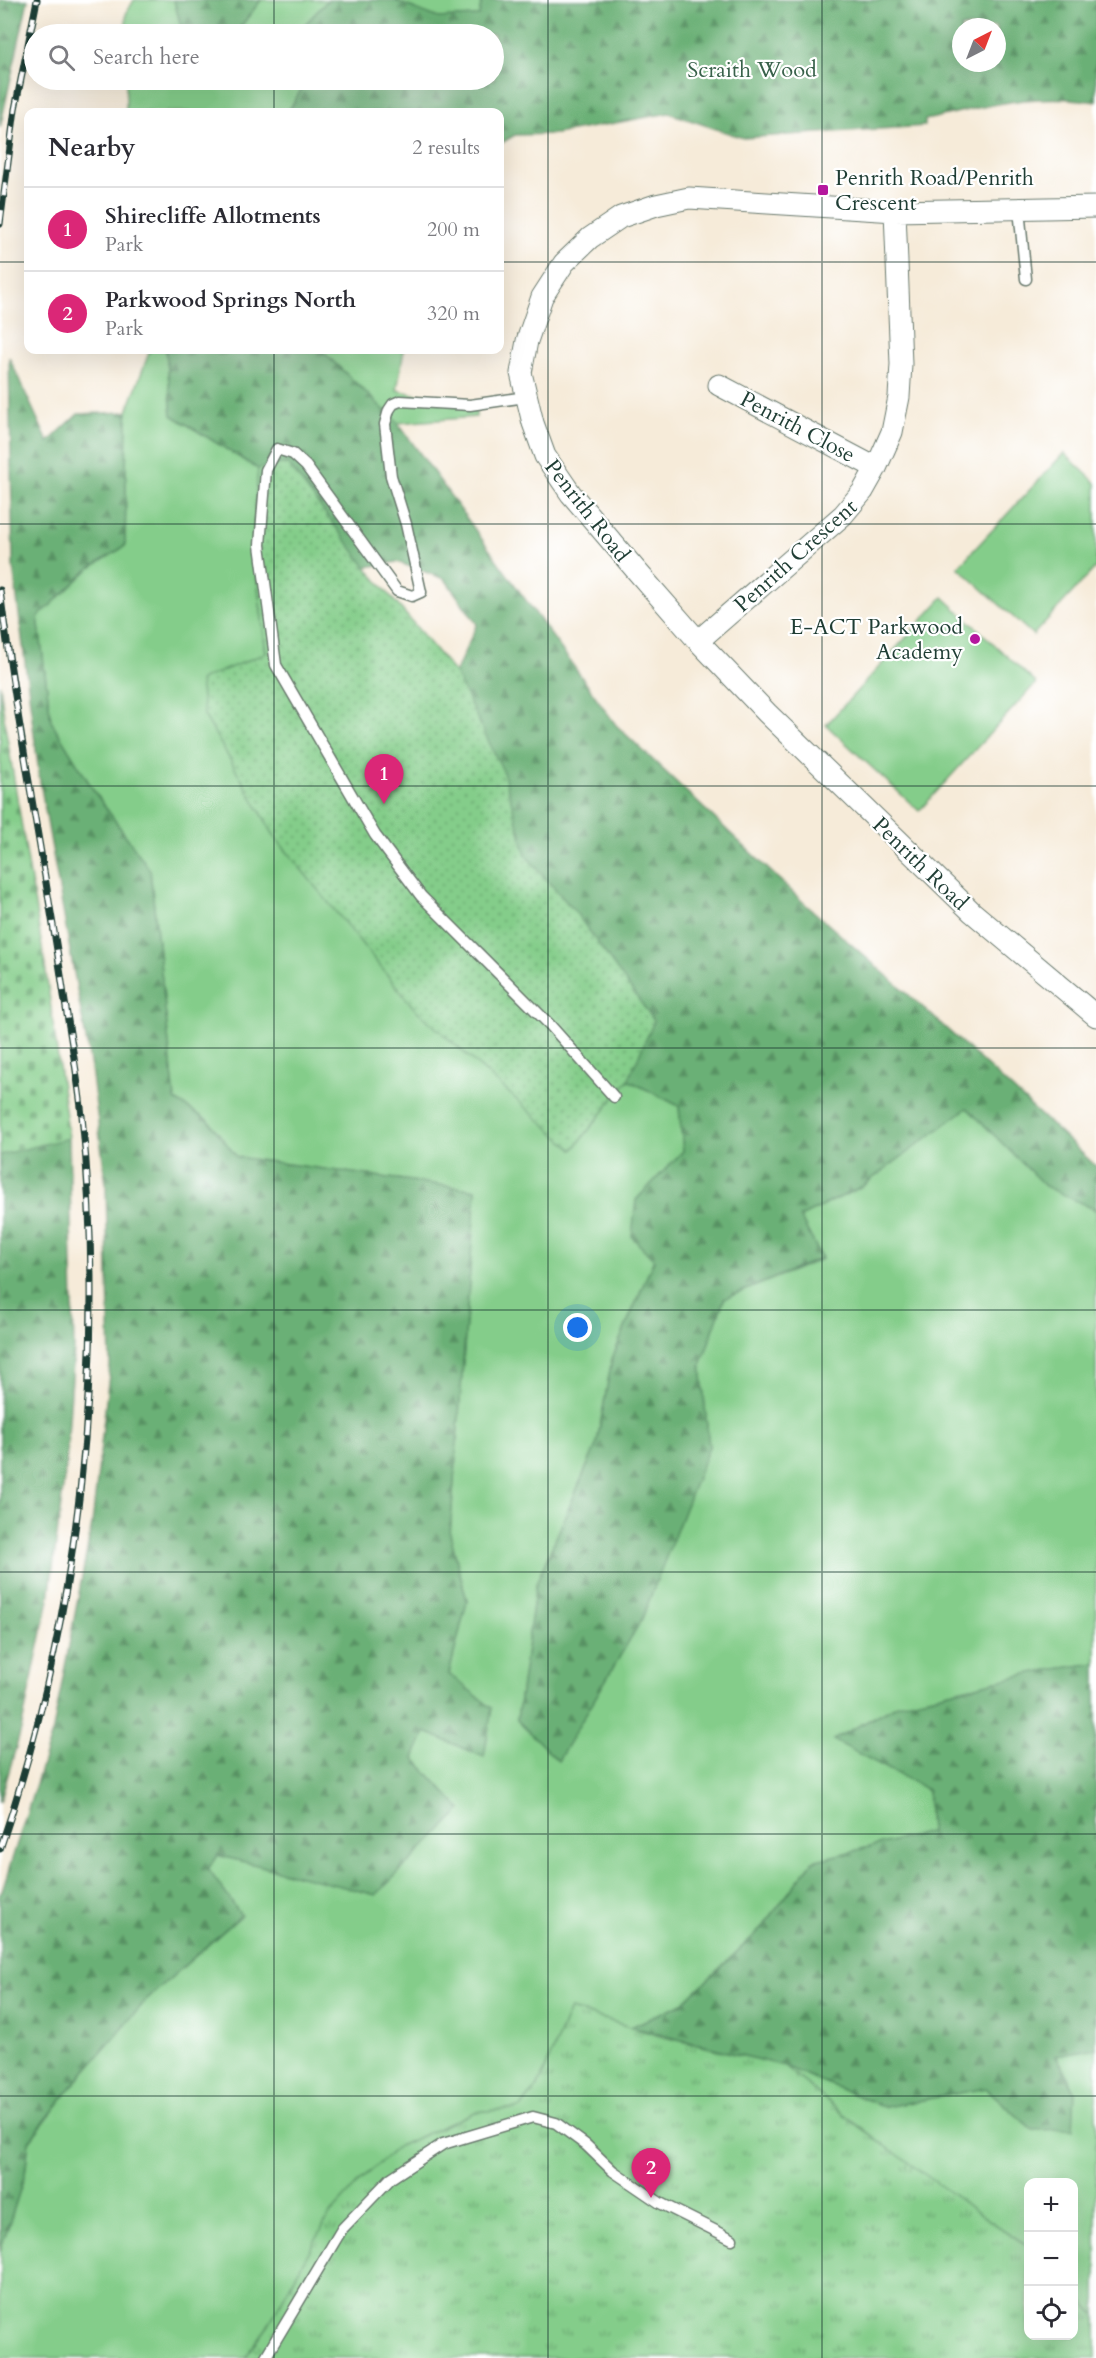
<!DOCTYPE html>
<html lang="en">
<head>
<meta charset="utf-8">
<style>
	:root { --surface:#fff; --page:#f7f7f7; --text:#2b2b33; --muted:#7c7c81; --line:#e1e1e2; --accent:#db2777 }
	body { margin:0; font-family:Cardo,serif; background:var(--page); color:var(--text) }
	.controls { position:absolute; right:18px; bottom:18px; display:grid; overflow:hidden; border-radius:12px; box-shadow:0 6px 24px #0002 }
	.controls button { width:54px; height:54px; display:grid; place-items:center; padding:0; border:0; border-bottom:2px solid var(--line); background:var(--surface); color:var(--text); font:30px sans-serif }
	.compass { position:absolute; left:952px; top:18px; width:54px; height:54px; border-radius:50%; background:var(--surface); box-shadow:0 6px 24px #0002; rotate:42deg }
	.you { position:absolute; left:578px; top:1328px; width:21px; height:21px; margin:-15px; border:4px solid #fff; border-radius:50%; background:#1a73e8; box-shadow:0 0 0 9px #1a73e833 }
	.badge { display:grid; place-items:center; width:39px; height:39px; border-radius:50%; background:var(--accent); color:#fff; font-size:20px; font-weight:700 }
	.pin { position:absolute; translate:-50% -50px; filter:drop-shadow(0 2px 3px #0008) }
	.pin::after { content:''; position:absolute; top:32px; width:21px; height:18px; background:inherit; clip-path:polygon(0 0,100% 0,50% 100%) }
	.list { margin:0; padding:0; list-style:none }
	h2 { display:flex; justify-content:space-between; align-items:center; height:78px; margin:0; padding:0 24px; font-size:26px }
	h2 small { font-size:20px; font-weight:400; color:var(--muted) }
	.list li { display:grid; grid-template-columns:39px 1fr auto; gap:18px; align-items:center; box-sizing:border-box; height:84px; padding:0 24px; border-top:2px solid var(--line) }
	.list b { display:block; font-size:22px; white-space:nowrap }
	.list p { margin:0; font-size:20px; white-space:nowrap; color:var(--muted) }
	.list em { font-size:20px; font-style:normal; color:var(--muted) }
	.icon { flex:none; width:33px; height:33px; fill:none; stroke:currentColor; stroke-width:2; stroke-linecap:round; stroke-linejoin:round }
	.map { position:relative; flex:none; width:1096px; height:2358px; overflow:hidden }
	.search { position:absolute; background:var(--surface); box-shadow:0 6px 24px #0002; left:24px; top:24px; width:480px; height:66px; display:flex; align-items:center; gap:15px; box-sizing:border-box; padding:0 21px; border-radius:33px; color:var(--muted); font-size:22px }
	.panel { position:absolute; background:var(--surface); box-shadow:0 6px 24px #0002; left:24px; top:108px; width:480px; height:246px; border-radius:12px }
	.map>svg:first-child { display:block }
</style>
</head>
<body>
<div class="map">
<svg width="1096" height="2358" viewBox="0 0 1096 2358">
	<defs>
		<pattern id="forest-firs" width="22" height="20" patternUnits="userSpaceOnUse" patternTransform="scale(1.5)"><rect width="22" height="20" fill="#6bb076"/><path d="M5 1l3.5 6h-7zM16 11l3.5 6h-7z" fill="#579062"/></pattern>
		<pattern id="cemetery-stones" width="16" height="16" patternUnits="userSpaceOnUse" patternTransform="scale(1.5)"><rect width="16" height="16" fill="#84cd8a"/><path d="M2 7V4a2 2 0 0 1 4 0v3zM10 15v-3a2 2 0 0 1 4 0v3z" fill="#6ba872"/></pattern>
		<pattern id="park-tufts" width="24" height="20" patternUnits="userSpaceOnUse" patternTransform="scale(1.5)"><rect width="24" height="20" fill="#84cd8a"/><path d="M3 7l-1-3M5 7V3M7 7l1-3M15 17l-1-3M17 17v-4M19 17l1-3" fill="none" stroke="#6ba872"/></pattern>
		<pattern id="garden-dots" width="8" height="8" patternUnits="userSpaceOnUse" patternTransform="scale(1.5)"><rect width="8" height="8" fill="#84cd8a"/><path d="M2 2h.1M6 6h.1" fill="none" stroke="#6ba872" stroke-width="1.8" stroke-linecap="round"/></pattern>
	</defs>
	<rect width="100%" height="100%" fill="#fff"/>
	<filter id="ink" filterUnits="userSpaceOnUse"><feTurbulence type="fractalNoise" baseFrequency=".0167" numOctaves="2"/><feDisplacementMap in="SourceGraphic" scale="12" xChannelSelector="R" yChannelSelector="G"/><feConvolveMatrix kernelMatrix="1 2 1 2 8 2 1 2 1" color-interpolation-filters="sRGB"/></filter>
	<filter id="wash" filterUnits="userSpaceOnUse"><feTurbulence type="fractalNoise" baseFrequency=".008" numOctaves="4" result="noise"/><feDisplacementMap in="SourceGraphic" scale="24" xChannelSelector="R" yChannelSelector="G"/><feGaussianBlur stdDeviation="1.35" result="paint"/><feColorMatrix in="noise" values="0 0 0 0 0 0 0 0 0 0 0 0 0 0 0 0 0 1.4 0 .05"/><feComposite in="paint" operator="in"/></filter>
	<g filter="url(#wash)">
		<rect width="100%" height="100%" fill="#f6ebd9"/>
		<!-- grass -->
		<path fill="#84cd8a" stroke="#52855f" stroke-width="1.5" d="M134 0H174L183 34H126V14Z
			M261 0H328L296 34H235Z
			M393 0H482L479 16 438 18Z
			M126 80H307L288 112H126Z
			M150 350H166L172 415 258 469 253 544 266 653 573 1150 628 1080 679 1106 683 1151 636 1200 654 1259 612 1359 597 1443 536 1584 517 1720 558 1760 709 1447 701 1365 724 1299 822 1259 800 1217 861 1187 967 1107 1045 1186 1096 1210V1663L1036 1672 898 1704 834 1740 928 1790 930 1833 813 1861 761 1929 683 2003 631 2027 570 2009 540 2082 521 2108 475 2112 399 2146 359 2182 266 2329 245 2358H0V2252L25 2174 29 2142 70 2089 147 1999 241 1916 208 1869 217 1855 376 1895 461 1810 414 1758 449 1674 467 1601 450 1534 476 1190 236 1157 209 1121 175 1100 150 870 94 791 51 721 38 617 90 568 125 546 127 412Z
			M321 350H404L397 390 476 409V417L398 423Z
			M1064 453 1096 483V567L1033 635 958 567Z
			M943 597 1036 683 919 811 826 725Z
			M1096 2048V2315L1074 2290V2182H1028V2246C943 2191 862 2130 784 2066L885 2107 986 2088 1033 2130 1075 2091 1056 2054Z"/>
		<!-- forest -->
		<path fill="url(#forest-firs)" stroke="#457655" stroke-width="1.5" fill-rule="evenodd" d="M0 0H28L0 128Z
			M174 0H261L235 34H183Z
			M328 0H393L438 18 479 16 482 0H1096V102C1034 91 984 107 925 120V126L743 138 669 113 556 134 515 135 500 144V112H288L307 80H494V34H296ZM961 27H997V63H961Z
			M166 350H321L398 423 616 725 804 903 926 1010 1096 1166V1210L1045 1186 967 1108 861 1187 800 1217 822 1258 724 1299 701 1365 709 1447 642 1619 558 1761 517 1720 536 1584 597 1443 612 1359 654 1260 632 1237 636 1200 683 1151 679 1106 628 1080 654 1021 576 913 526 856 503 771 455 673 477 624 445 579 397 562 366 567 287 463 258 469 172 415Z
			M9 357 48 442 78 414 127 412 125 546 90 568 38 617 51 721 94 791 150 870 175 1100 209 1121 237 1157 476 1190 450 1534 467 1601 449 1674 492 1708 484 1757 425 1732 414 1758 461 1810 376 1895 217 1855 208 1869 241 1915 147 1999 70 2089 29 2141 25 2174 0 2252V1897L53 1730 92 1524 110 1365 106 1184 91 1068 40 782 13 566Z
			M69 1138 74 1348 66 1465 49 1599 21 1730 0 1802V1155Z
			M1096 1663V2048L1056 2055 1075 2091 1073 2129 1033 2130 986 2088 885 2107 784 2066 631 2027 683 2003 761 1929 813 1861 930 1832 928 1790 833 1740 898 1704 1036 1672Z"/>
		<!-- cemetery -->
		<path fill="url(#cemetery-stones)" stroke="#52855f" stroke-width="1.5" d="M0 684 5 725 45 965 69 1138 0 1155Z"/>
		<!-- park -->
		<path fill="url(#park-tufts)" stroke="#52855f" stroke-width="1.5" d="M570 2009 660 2036 784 2066 858 2126 981 2215 1028 2246V2336H1074V2290L1096 2315V2358H245L266 2329 330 2214 359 2182 399 2146 475 2112 521 2108 540 2082Z"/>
		<!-- garden -->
		<path fill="url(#garden-dots)" stroke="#52855f" stroke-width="1.5" d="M287 463 366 567 455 673 503 771 526 856 576 913 654 1021 628 1080 573 1150 414 1008 275 837 204 715 200 680 266 653 253 544 258 469Z"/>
	</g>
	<g filter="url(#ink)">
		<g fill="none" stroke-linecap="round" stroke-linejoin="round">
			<defs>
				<path id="service" d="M1019 209 1026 279
					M526 397 470 405 400 401 393 404 389 410 385 424 391 476 406 524 421 592 412 596 397 591 306 466 293 454 277 449 266 470 260 545 276 665 375 835 421 896 550 1025 614 1097
					M265 2358 342 2229 391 2178 443 2144 533 2117 556 2123 586 2145 613 2171 660 2203 732 2239"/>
				<path id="minor" d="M1096 207 895 211 689 198 656 205 621 217 590 238 564 263 542 297 527 341 521 373 533 423 545 456 571 494 635 569 698 641 767 713 972 912 1096 1016
					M719 385 876 468
					M698 641 843 515 863 491 876 468 892 432 899 397 901 364 895 211"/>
			</defs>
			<!-- service casing -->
			<use href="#service" stroke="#6a7a6e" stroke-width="13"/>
			<!-- minor casing -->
			<use href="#minor" stroke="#6a7a6e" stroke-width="23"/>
			<!-- service -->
			<use href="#service" stroke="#fff" stroke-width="10"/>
			<!-- minor -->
			<use href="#minor" stroke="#fff" stroke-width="21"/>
			<defs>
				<path id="rail" d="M0 224 15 109 37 0
					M0 590C17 728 45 865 65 1002 71 1040 78 1078 82 1116 107 1362 80 1615 0 1849"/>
			</defs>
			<!-- rail casing -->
			<use href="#rail" stroke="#1f3d34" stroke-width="7"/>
			<!-- rail -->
			<use href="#rail" stroke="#fff" stroke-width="4.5" stroke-dasharray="14" stroke-linecap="butt"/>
		</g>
	</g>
	<!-- grid -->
	<path fill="none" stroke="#1f3d34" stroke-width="1.5" stroke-opacity="0.55" d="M274 0V34M548 0V2358M822 0V2358M274 80V112M0 262H28M500 262H1096M274 350V2358M0 524H1096M0 786H1096M0 1048H1096M0 1310H1096M0 1572H1096M0 1834H1096M0 2096H1096"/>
	<!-- markers -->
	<g fill="#b5179e" stroke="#fff" stroke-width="2">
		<rect x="817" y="184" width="12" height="12" rx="3"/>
		<circle cx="975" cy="639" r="6"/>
	</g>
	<g text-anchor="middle" stroke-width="4.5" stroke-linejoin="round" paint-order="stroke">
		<!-- park labels -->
		<g font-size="22" fill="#38614a" stroke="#fff">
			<text x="752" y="77">Scraith Wood</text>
		</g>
		<!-- poi labels -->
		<g font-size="22" fill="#1f3d34" stroke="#fff" text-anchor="start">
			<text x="835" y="185">Penrith Road/Penrith<tspan x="835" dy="25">Crescent</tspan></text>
			<text x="963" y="634" text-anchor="end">E-ACT Parkwood<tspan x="963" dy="25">Academy</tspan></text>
		</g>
		<!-- street labels -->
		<g font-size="22" fill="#1f3d34" stroke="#fff">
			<text transform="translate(798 426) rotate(28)" y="8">Penrith Close</text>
			<text transform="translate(588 510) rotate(52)" y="8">Penrith Road</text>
			<text transform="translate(795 555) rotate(-42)" y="8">Penrith Crescent</text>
			<text transform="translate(921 863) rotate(44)" y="8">Penrith Road</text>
		</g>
	</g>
</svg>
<div class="controls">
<button>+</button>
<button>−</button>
<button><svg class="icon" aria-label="locate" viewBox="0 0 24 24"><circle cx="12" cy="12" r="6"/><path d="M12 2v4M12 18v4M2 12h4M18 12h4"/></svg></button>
</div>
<svg class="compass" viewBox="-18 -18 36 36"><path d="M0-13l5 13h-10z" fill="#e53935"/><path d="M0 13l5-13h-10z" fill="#7c7c81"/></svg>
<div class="you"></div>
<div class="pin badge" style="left:384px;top:804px">1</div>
<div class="pin badge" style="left:651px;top:2198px">2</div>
<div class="search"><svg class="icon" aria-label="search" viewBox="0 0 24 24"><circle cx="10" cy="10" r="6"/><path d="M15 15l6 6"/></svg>Search here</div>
<section class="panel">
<h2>Nearby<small>2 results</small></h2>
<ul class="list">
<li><span class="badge">1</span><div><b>Shirecliffe Allotments</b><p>Park</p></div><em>200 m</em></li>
<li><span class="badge">2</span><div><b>Parkwood Springs North</b><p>Park</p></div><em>320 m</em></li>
</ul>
</section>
</div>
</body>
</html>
